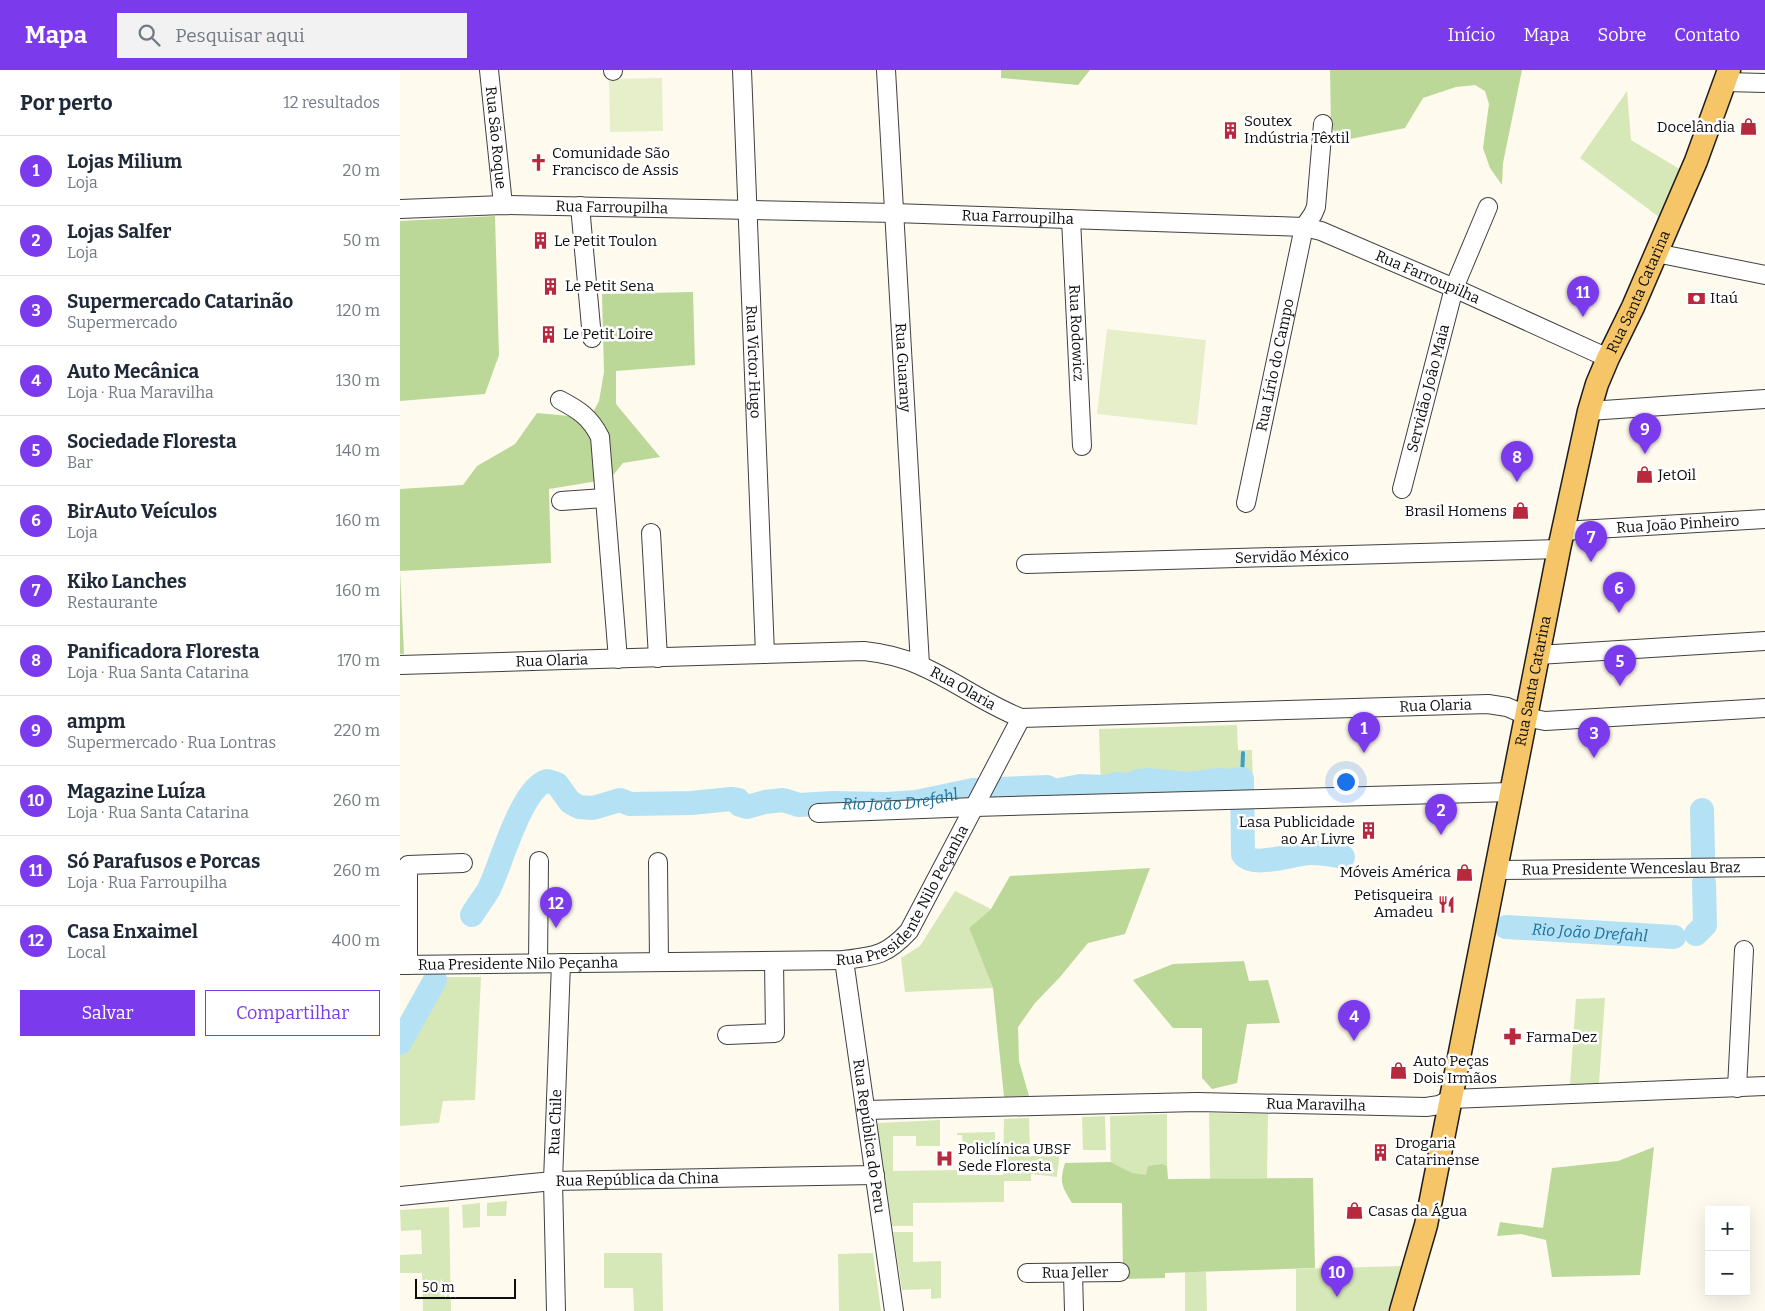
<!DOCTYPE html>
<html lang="pt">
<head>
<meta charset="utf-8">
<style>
	:root { --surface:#fff; --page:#f2f2f3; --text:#1f2937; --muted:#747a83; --line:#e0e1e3; --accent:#7c3aed }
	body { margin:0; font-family:Bitter,serif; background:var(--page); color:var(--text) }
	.controls { position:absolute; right:15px; bottom:15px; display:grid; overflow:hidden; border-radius:0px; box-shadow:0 5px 20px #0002 }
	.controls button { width:45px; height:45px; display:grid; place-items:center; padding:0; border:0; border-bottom:1px solid var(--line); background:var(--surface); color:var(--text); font:25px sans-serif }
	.scale { position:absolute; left:15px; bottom:12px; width:101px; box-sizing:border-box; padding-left:5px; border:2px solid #0d0d0d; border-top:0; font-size:14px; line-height:18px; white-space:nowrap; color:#0d0d0d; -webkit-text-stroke:4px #fff; paint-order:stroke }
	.you { position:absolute; left:945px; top:711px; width:18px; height:18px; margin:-12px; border:4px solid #fff; border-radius:50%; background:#1a73e8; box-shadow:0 0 0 8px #1a73e833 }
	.badge { display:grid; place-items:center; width:32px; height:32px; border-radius:50%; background:var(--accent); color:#fff; font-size:16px; font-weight:700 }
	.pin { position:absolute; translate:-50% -41px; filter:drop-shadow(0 1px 2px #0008) }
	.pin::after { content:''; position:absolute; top:26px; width:18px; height:15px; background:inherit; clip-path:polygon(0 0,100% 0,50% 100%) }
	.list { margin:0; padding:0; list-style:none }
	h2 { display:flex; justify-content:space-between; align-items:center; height:65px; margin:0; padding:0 20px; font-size:21px }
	h2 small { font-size:16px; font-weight:400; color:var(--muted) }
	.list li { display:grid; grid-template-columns:32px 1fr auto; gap:15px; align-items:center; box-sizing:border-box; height:70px; padding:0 20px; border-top:1px solid var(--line) }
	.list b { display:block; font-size:19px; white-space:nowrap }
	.list p { margin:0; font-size:16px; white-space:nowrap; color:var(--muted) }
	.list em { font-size:16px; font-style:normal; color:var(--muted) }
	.actions { display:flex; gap:10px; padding:15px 20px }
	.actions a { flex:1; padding:11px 0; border:1px solid var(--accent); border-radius:0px; text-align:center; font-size:18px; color:var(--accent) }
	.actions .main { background:var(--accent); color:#fff }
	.icon { flex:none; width:28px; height:28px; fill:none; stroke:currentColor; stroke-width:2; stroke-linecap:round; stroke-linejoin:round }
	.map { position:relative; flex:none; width:1365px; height:1241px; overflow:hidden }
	header { display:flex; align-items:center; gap:30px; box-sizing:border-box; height:70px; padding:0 25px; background:var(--accent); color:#fff }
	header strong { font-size:24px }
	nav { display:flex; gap:28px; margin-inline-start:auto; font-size:18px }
	.search { width:350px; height:45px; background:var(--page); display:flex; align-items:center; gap:12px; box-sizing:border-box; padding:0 18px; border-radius:0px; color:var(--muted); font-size:19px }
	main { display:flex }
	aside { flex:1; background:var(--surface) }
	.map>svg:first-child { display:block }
</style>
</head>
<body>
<header>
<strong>Mapa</strong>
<div class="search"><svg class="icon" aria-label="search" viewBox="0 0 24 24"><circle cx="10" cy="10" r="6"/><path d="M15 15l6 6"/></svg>Pesquisar aqui</div>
<nav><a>Início</a><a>Mapa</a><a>Sobre</a><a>Contato</a></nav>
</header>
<main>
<aside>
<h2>Por perto<small>12 resultados</small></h2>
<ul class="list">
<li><span class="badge">1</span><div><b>Lojas Milium</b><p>Loja</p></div><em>20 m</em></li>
<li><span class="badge">2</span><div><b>Lojas Salfer</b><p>Loja</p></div><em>50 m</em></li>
<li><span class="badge">3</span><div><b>Supermercado Catarinão</b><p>Supermercado</p></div><em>120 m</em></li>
<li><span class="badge">4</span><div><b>Auto Mecânica</b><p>Loja · Rua Maravilha</p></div><em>130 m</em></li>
<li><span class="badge">5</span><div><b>Sociedade Floresta</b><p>Bar</p></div><em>140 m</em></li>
<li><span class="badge">6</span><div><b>BirAuto Veículos</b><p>Loja</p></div><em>160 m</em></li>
<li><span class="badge">7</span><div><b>Kiko Lanches</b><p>Restaurante</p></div><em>160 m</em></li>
<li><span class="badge">8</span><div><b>Panificadora Floresta</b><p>Loja · Rua Santa Catarina</p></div><em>170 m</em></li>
<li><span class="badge">9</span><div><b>ampm</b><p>Supermercado · Rua Lontras</p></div><em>220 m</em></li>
<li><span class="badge">10</span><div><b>Magazine Luíza</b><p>Loja · Rua Santa Catarina</p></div><em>260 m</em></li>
<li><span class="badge">11</span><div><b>Só Parafusos e Porcas</b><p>Loja · Rua Farroupilha</p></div><em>260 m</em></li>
<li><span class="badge">12</span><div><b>Casa Enxaimel</b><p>Local</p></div><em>400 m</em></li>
</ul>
<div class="actions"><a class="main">Salvar</a><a>Compartilhar</a></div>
</aside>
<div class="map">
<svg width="1365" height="1241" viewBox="0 0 1365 1241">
	<rect width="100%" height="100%" fill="#fffaee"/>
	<!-- green -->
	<path fill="#d6e8b8" d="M1227 21 1231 70 1283 101 1263 150 1180 88Z
		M837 655 838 680H852L853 717 701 721 699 659Z
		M555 821 591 839 569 858 593 918 505 922 501 888 520 876Z
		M29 907H81L75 1030 43 1031 39 1053 0 1056V958Z
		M1205 928 1199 1013 1170 1014 1176 929Z
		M809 1043 868 1044 867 1108 810 1109Z
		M767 1044V1109L711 1112 710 1046Z
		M705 1046 706 1080H683L682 1047Z
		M629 1048 630 1086H659C660 1093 657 1099 657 1107L631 1104V1111H604V1132L513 1133V1156H492L477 1056 478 1053 540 1050V1076H516V1066H493V1101L557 1100V1105H603L604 1049Z
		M595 1062V1075L563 1076 562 1065H557V1063Z
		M107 1131 106 1146H87V1133Z
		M80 1133V1157L63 1158 62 1135Z
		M49 1137 51 1241H23L22 1203H0V1185L22 1184 21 1160 1 1161 0 1140Z
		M493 1162H513V1192L541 1191V1228L531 1229V1219L502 1220Z
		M204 1183H262L263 1241H234L233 1218H204Z
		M473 1183 481 1241H439L438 1184Z
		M1004 1196 988 1241H896V1199Z
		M785 1202H806L807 1241H785Z"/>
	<!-- forest -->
	<path fill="#bbd898" d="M601 0H690L678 15 601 8Z
		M930 0H1122L1103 93 1102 115 1090 98 1083 78 1089 34 1085 21 1075 15 1056 17 1023 28 1005 58 940 71 931 56Z
		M95 146 99 285 85 324 0 331V151Z
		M293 222 295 295 216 301V334L260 387 223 393 210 409 149 419 151 493 0 501 4 584H0V419L63 415 77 396 115 374 137 343 190 348 199 331 204 302 202 224Z
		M750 798 725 864 688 873 660 907 635 933 618 957 619 991 629 1026 604 1027 593 918 569 858 591 839 610 806Z
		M844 891 849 911 868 910 880 953 847 954 837 1013 812 1019 802 1008V958H773L733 910 773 894Z
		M1254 1077 1240 1205 1152 1207 1146 1170 1121 1164 1097 1166 1100 1152 1143 1158 1152 1098 1218 1091Z
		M710 1092 732 1103 746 1105 748 1096 762 1094 767 1096 768 1109 913 1108 915 1198 765 1203V1208L723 1209 722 1133H672C662 1117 659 1112 665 1093Z"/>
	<!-- pitch -->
	<path fill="#e6efca" d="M262 8 263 61 210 62 209 9Z
		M707 259 806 270 797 355 697 344Z"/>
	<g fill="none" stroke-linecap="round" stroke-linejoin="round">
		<!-- stream -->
		<path stroke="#3d9fc9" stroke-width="4" d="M842 709 843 683"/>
		<!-- river -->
		<g stroke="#b4e2f4" stroke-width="24">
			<path d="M1302 740 1303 785"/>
			<path id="s1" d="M72 845C77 836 84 828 89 819 101 795 121 718 147 711L157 714 170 732 179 737 193 738 220 730 230 734 292 733 331 729 338 730 340 735 347 737 365 732 383 730 399 735 433 733 487 734 516 732 573 720 647 717 655 721 680 716 706 717 718 714 726 716 739 711 748 710 788 714 818 710 826 711 842 709 843 784C853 799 895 783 911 783 922 783 933 785 943 787"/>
			<path id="s2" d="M1106 857 1274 867"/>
			<path d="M1296 864 1305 855 1304 813"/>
			<path d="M0 973 35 910"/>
		</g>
		<defs>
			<g id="minor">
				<path id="s3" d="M89 0 103 135"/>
				<path d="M213 0V1"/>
				<path id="s4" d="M342 0 365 584"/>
				<path id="s5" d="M486 0 520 595"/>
				<path d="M1325 12 1365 13"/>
				<path d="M180 136 192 268"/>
				<path id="s6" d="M0 139 103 135 494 143 904 157 921 161 1054 218 1208 288"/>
				<path id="s7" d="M671 149 682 376"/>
				<path d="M1256 183 1365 205"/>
				<path d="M160 330C179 340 190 347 200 367L218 589"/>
				<path d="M1189 341 1365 329"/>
				<path id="s8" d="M1002 419 1054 218 1088 137"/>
				<path d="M161 431 204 428"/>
				<path id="s9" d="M846 433 904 157 913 144 916 137 923 54"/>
				<path id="s10" d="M1162 461 1365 449"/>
				<path d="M251 463 258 588"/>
				<path id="s11" d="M626 494 1159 479"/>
				<path d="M1138 585 1365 571"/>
				<path id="s12" d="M0 595 464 581C483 583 501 587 519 595 554 610 585 634 621 648L1088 634 1107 637 1135 649 1145 651 1365 638"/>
				<path d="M418 743 575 737 1111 722"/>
				<path d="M258 792 259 892"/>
				<path id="s13" d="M1096 800 1365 797"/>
				<path id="s14" d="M444 890 494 1241"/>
				<path d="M138 893 139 791"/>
				<path id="s15" d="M0 895 444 890C476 886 487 885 509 861L621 648"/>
				<path d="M8 895V795L63 793"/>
				<path d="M327 965 375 963 374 891"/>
				<path d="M1337 1018 1344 880"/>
				<path id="s16" d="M466 1040 797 1032 1026 1037 1039 1035 1051 1029 1365 1016"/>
				<path id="s17" d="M0 1126 153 1111 475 1105"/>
				<path id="s18" d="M627 1203 720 1202"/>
				<path d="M673 1203 674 1241"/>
				<path id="s19" d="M156 1241 153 1111 161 893"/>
			</g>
			<g id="major">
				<path id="s20" d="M1001 1241 1026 1155 1159 479 1189 341 1197 314 1208 288 1233 237 1296 91 1329 0"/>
			</g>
		</defs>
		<!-- minor casing -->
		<use href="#minor" stroke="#404040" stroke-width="20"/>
		<!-- major casing -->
		<use href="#major" stroke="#1e1e1e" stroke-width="25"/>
		<!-- minor -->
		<use href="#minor" stroke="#fff" stroke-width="18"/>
		<!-- major -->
		<use href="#major" stroke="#f5c568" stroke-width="22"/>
	</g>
	<!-- icons -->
	<defs>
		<symbol id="shop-bare" viewBox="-9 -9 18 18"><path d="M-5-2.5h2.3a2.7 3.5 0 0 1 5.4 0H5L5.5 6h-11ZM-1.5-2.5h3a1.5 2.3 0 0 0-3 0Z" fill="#b9293e" stroke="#fff" stroke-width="2.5" paint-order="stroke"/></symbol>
		<symbol id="building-bare" viewBox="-9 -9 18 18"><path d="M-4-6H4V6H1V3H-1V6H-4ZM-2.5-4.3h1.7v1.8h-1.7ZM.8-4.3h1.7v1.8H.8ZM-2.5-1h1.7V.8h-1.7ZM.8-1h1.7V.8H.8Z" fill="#b9293e" stroke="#fff" stroke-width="2.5" paint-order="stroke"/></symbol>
		<symbol id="church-bare" viewBox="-9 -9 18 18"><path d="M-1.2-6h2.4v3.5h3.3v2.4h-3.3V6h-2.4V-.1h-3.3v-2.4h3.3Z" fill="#b9293e" stroke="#fff" stroke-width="2.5" paint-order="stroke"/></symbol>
		<symbol id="bank-bare" viewBox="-9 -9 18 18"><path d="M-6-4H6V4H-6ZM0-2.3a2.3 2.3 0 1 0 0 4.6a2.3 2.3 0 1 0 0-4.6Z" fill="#b9293e" stroke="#fff" stroke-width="2.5" paint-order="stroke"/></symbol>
		<symbol id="restaurant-bare" viewBox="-9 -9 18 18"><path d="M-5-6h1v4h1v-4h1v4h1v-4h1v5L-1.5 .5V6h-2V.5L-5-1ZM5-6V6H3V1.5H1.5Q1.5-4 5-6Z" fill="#b9293e" stroke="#fff" stroke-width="2.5" paint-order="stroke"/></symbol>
		<symbol id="pharmacy-bare" viewBox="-9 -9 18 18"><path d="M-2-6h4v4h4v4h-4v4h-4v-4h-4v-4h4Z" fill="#b9293e" stroke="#fff" stroke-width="2.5" paint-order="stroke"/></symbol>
		<symbol id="hospital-bare" viewBox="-9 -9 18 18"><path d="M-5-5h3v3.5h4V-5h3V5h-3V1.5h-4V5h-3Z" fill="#b9293e" stroke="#fff" stroke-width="2.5" paint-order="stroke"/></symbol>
	</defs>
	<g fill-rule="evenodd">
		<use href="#shop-bare" x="1336" y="44" width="25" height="25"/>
		<use href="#building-bare" x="818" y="48" width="25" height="25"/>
		<use href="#church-bare" x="126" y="80" width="25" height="25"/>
		<use href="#building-bare" x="128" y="158" width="25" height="25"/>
		<use href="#building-bare" x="138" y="204" width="25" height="25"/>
		<use href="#bank-bare" x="1284" y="216" width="25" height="25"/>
		<use href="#building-bare" x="136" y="252" width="25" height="25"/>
		<use href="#shop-bare" x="1232" y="392" width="25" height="25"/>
		<use href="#shop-bare" x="1108" y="428" width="25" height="25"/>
		<use href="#building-bare" x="956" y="748" width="25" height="25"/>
		<use href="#shop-bare" x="1052" y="790" width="25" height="25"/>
		<use href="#restaurant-bare" x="1034" y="822" width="25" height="25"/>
		<use href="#pharmacy-bare" x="1100" y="954" width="25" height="25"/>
		<use href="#shop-bare" x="986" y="988" width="25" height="25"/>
		<use href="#building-bare" x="968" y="1070" width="25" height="25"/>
		<use href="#hospital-bare" x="532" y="1076" width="25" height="25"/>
		<use href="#shop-bare" x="942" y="1128" width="25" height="25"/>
	</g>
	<g text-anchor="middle" stroke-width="5" stroke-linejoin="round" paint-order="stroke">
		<!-- poi labels -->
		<g font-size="15" fill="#0d0d0d" stroke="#fff" text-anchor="start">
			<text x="844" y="56">Soutex<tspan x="844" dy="17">Indústria Têxtil</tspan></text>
			<text x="1335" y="62" text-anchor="end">Docelândia</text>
			<text x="152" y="88">Comunidade São<tspan x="152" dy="17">Francisco de Assis</tspan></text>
			<text x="154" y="176">Le Petit Toulon</text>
			<text x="165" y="221">Le Petit Sena</text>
			<text x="1310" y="233">Itaú</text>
			<text x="163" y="269">Le Petit Loire</text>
			<text x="1258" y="410">JetOil</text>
			<text x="1107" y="446" text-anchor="end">Brasil Homens</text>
			<text x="955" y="757" text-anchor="end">Lasa Publicidade<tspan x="955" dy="17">ao Ar Livre</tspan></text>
			<text x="1051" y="807" text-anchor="end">Móveis América</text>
			<text x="1033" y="830" text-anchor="end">Petisqueira<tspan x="1033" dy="17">Amadeu</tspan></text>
			<text x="1126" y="972">FarmaDez</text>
			<text x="1013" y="996">Auto Peças<tspan x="1013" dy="17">Dois Irmãos</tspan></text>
			<text x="995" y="1078">Drogaria<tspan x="995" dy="17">Catarinense</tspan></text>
			<text x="558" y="1084">Policlínica UBSF<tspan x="558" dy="17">Sede Floresta</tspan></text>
			<text x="968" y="1146">Casas da Água</text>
		</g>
		<!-- street labels -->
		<g font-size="15" fill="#0d0d0d" stroke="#fff">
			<text dy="5" stroke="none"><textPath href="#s3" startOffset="68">Rua São Roque</textPath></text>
			<text dy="5" stroke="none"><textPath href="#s6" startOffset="212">Rua Farroupilha</textPath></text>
			<text dy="5" stroke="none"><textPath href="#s6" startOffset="618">Rua Farroupilha</textPath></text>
			<text dy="5" stroke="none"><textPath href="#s6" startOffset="1038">Rua Farroupilha</textPath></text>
			<text dy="5" stroke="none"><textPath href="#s20" startOffset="1049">Rua Santa Catarina</textPath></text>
			<text dy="5" stroke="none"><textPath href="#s7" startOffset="114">Rua Rodowicz</textPath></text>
			<text dy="5" stroke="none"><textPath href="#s4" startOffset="292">Rua Victor Hugo</textPath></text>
			<text dy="5" stroke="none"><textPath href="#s9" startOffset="141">Rua Lírio do Campo</textPath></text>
			<text dy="5" stroke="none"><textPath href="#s5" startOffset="298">Rua Guarany</textPath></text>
			<text dy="5" stroke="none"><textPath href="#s8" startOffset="104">Servidão João Maia</textPath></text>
			<text dy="5" stroke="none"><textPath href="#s10" startOffset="116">Rua João Pinheiro</textPath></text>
			<text dy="5" stroke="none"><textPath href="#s11" startOffset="266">Servidão México</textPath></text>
			<text dy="5" stroke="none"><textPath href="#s12" startOffset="152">Rua Olaria</textPath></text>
			<text dy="5" stroke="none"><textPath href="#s20" startOffset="644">Rua Santa Catarina</textPath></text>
			<text dy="5" stroke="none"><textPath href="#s12" startOffset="571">Rua Olaria</textPath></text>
			<text dy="5" stroke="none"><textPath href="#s12" startOffset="1051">Rua Olaria</textPath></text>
			<text dy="5" stroke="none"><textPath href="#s13" startOffset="135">Rua Presidente Wenceslau Braz</textPath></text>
			<text dy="5" stroke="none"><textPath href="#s15" startOffset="536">Rua Presidente Nilo Peçanha</textPath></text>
			<text dy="5" stroke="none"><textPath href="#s15" startOffset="118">Rua Presidente Nilo Peçanha</textPath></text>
			<text dy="5" stroke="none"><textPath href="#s16" startOffset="450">Rua Maravilha</textPath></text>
			<text dy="5" stroke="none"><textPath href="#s19" startOffset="189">Rua Chile</textPath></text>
			<text dy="5" stroke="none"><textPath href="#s14" startOffset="178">Rua República do Peru</textPath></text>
			<text dy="5" stroke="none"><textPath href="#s17" startOffset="238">Rua República da China</textPath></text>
			<text dy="5" stroke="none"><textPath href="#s18" startOffset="48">Rua Jeller</textPath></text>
		</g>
		<!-- water labels -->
		<g font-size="16" font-style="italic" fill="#1a6f9b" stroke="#fff">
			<text dy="6" stroke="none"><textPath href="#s1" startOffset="528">Rio João Drefahl</textPath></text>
			<text dy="6" stroke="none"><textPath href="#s2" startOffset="84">Rio João Drefahl</textPath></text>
		</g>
	</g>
</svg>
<div class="controls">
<button>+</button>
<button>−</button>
</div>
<div class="scale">50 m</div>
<div class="you"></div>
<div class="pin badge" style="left:964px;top:683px">1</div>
<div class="pin badge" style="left:1041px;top:765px">2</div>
<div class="pin badge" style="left:1194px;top:688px">3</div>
<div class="pin badge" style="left:954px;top:971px">4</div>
<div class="pin badge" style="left:1220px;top:616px">5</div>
<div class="pin badge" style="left:1219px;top:543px">6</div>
<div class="pin badge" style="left:1191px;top:492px">7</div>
<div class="pin badge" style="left:1117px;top:412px">8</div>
<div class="pin badge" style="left:1245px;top:384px">9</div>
<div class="pin badge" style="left:937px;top:1227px">10</div>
<div class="pin badge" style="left:1183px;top:247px">11</div>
<div class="pin badge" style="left:156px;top:858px">12</div>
</div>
</main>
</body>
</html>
